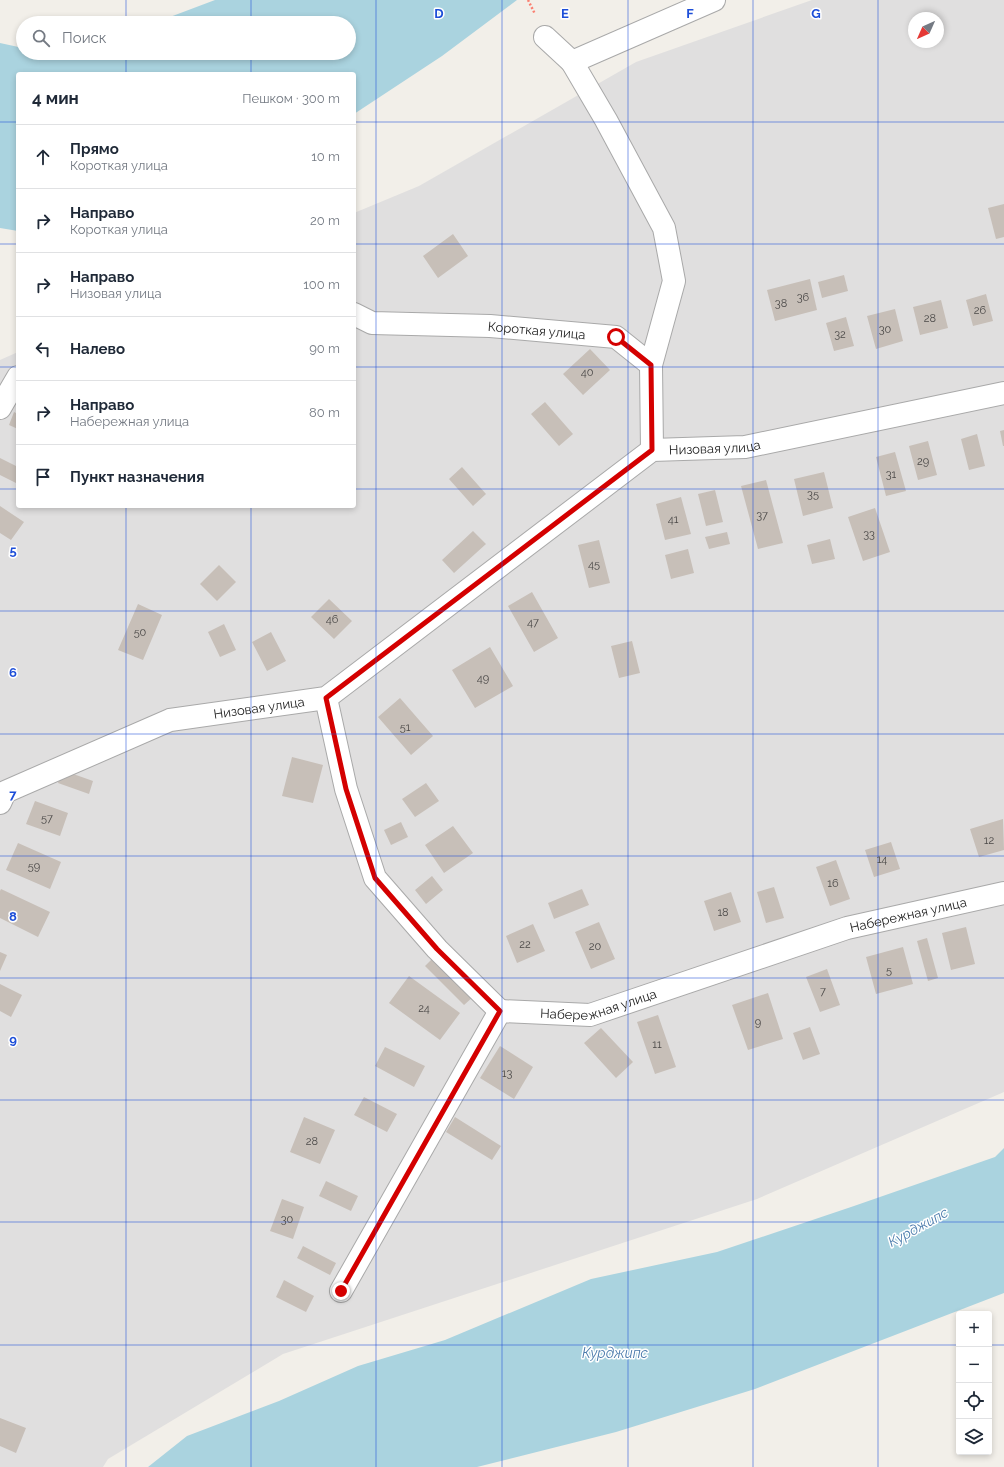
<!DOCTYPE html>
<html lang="ru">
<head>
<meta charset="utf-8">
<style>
	:root { --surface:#fff; --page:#f2f2f3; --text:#1f2937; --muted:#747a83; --line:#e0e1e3 }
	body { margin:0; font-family:Raleway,sans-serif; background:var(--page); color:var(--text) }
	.controls { position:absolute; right:12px; bottom:12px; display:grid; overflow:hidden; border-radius:4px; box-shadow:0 2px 6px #0003 }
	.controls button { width:36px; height:36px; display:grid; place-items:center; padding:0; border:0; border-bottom:1px solid var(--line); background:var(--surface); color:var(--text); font:20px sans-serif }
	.compass { position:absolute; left:908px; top:12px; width:36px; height:36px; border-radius:50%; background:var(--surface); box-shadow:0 2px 6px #0003; rotate:225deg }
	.stop { position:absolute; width:12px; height:12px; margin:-9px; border:3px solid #d40000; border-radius:50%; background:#fff }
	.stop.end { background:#d40000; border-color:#fff; box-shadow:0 1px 4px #0008 }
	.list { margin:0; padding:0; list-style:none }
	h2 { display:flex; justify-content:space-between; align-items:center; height:52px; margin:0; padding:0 16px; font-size:17px }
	h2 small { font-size:13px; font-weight:400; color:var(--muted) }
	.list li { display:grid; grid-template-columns:26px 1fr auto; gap:12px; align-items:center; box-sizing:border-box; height:64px; padding:0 16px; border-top:1px solid var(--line) }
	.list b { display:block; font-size:15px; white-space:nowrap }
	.list p { margin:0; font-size:13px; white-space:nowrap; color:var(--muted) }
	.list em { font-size:13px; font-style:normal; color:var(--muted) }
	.icon { flex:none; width:22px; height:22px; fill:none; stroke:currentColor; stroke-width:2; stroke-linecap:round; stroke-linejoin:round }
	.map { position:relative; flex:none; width:1004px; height:1467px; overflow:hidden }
	.search { position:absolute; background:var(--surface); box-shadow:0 2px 6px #0003; left:16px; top:16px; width:340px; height:44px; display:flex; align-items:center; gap:10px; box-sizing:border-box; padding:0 14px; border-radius:22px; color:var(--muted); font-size:15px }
	.panel { position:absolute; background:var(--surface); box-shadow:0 2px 6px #0003; left:16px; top:72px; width:340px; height:436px; border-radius:4px }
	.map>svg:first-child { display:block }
</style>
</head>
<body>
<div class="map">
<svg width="1004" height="1467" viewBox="0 0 1004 1467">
	<rect width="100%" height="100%" fill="#f2efe9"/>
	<!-- residential -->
	<path fill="#e0dfdf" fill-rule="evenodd" d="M812 0H1004V1092L757 1199 283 1354 108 1459 103 1467H0V360L18 352V506H354V213L419 186 636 62ZM914 18H938V42H914Z"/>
	<!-- water -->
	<path fill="#aad3df" d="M215 0H517L442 56 354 114V74H18V231L0 228V43L23 48V53H349V23H154Z
		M1004 1148V1293L755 1389 616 1432 477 1467H148L187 1436 279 1401 358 1366 445 1340 591 1279 717 1252 854 1206 995 1157Z"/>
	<!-- building -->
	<path fill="#c7bfb8" d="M1004 204V237L996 239 988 208Z
		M453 234 468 256 438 278 423 256Z
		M844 275 848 291 822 298 818 282Z
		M810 279 817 310 775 321 767 290Z
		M986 294 993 321 973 326 966 300Z
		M941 300 948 328 920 335 913 307Z
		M895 309 903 341 876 349 867 316Z
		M846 317 854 346 834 351 826 323Z
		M590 349 610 370 583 395 563 374Z
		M545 402 573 434 559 446 531 414Z
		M14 412 18 414V429L9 425Z
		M1004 430V446H1003L1000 431Z
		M977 434 985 466 969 470 961 439Z
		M928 441 937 475 918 480 909 446Z
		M895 452 906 491 886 496 876 457Z
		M0 458 18 467V484L0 475Z
		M462 467 486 494 473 506 449 479Z
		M824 472 833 508 803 516 794 479Z
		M766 480 783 543 758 549 741 486Z
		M715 490 723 522 706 526 698 494Z
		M681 497 691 534 665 540 656 504Z
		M0 506 24 522 11 540 0 533Z
		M875 508 890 552 863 561 848 517Z
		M473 531 486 544 454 573 442 560Z
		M727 532 730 544 709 549 705 537Z
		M830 539 835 559 812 564 807 545Z
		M599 540 610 583 589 588 578 545Z
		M688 549 694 573 671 579 665 555Z
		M219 565 236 582 217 601 200 584Z
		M532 592 558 638 534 652 508 606Z
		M329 599 352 621 334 639 311 617Z
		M138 604 162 615 143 660 118 650Z
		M224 624 236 650 220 657 208 632Z
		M271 632 286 661 267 671 252 642Z
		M632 641 640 673 619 678 611 646Z
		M490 647 513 686 475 708 452 670Z
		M400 698 433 736 411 755 378 717Z
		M292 757 323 765 313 803 282 796Z
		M62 770 93 781 89 794 58 783Z
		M426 783 439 801 415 817 402 799Z
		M35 801 68 813 60 836 26 824Z
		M1003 819 1004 850 979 857 970 829Z
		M401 822 408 837 391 845 384 830Z
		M453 826 473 853 444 873 425 845Z
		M891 842 900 869 874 877 865 850Z
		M18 843 61 862 50 889 6 870Z
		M836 860 850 899 830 906 816 867Z
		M432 876 443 890 426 904 415 890Z
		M774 887 784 918 766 923 757 892Z
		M1 889 50 912 38 937 0 918V891Z
		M582 889 589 905 554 919 548 903Z
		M731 892 741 922 714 931 704 901Z
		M599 922 615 959 591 969 575 932Z
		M533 924 545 951 517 963 506 936Z
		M966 927 975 964 951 970 942 933Z
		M927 938 938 978 928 981 917 941Z
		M903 947 913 984 876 994 866 957Z
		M0 952 7 955 0 971Z
		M435 956 474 996 464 1005 425 966Z
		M827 969 840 1005 820 1012 806 977Z
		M409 976 460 1013 440 1040 389 1003Z
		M0 984 22 995 11 1017 0 1011Z
		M768 993 783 1039 748 1050 732 1005Z
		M658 1015 676 1067 655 1074 637 1022Z
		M810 1027 820 1054 803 1060 793 1033Z
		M601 1028 633 1062 616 1078 584 1043Z
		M500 1046 533 1067 514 1099 480 1078Z
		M385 1047 425 1066 414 1087 375 1066Z
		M364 1097 397 1114 387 1132 354 1115Z
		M304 1117 335 1130 320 1164 290 1152Z
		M455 1117 501 1146 492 1160 446 1132Z
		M326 1181 358 1196 351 1211 319 1196Z
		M282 1199 304 1207 293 1239 270 1231Z
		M303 1246 336 1263 330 1275 297 1258Z
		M284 1280 314 1296 306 1312 276 1297Z
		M0 1418 26 1428 16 1453 0 1446Z"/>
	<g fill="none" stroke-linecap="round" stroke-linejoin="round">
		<defs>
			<g id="minor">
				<path d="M545 37 572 62 714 0"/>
				<path d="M572 62 606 120 664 228 674 281 651 365"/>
				<path id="s1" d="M354 314 372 323 490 326 616 337 651 365 652 450"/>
				<path d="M0 408 18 377"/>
				<path d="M326 698 346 789 375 878 437 949 500 1011"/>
				<path id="s2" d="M0 803 5 792 170 720 326 698 652 450 745 447 1004 393"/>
				<path id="s3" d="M341 1291 500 1011 590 1015 847 928 1004 893"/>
			</g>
		</defs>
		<!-- minor casing -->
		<use href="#minor" stroke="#a9a9a9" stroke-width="24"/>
		<!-- path -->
		<path stroke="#fa8072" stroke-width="2.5" stroke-dasharray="2 2" stroke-linecap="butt" d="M528 0 535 14"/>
		<!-- minor -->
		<use href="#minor" stroke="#fff" stroke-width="22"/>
	</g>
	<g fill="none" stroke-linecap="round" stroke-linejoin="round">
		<!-- route -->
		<path stroke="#d40000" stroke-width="5" d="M341 1291 500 1011 437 949 375 878 346 789 326 698 652 450 651 365 616 337"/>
	</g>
	<!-- grid -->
	<path fill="none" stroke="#1d4ed8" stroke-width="1" stroke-opacity="0.55" d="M126 0V23M251 0V23M376 0V1467M502 0V1467M628 0V1467M753 0V1467M878 0V1467M126 53V74M251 53V74M0 122H18M354 122H1004M0 244H18M354 244H1004M0 367H18M354 367H1004M0 489H18M354 489H1004M126 506V1467M251 506V1467M0 611H1004M0 734H1004M0 856H1004M0 978H1004M0 1100H1004M0 1222H1004M0 1345H959M989 1345H1004"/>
	<g text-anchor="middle" stroke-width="3" stroke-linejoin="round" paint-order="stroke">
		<!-- number labels -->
		<g font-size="11" fill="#4b4948">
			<text x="803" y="301">36</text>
			<text x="781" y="307">38</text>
			<text x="980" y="314">26</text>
			<text x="930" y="322">28</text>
			<text x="885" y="333">30</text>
			<text x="840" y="338">32</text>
			<text x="587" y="376">40</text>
			<text x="923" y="465">29</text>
			<text x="891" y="478">31</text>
			<text x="813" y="498">35</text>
			<text x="762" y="519">37</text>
			<text x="673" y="523">41</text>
			<text x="869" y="538">33</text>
			<text x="594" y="568">45</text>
			<text x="332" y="623">46</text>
			<text x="533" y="626">47</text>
			<text x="140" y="636">50</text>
			<text x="483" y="682">49</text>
			<text x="405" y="731">51</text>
			<text x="47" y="822">57</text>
			<text x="989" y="844">12</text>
			<text x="882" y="863">14</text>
			<text x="34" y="870">59</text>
			<text x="833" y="887">16</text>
			<text x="723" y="916">18</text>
			<text x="525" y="948">22</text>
			<text x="595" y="950">20</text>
			<text x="889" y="974">5</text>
			<text x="823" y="995">7</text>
			<text x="424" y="1012">24</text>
			<text x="758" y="1026">9</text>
			<text x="657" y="1048">11</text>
			<text x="507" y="1077">13</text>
			<text x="312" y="1145">28</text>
			<text x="287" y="1223">30</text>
		</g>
		<!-- street labels -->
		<g font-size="13" fill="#222" stroke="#fff">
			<text dy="5" stroke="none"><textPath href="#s1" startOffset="185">Короткая улица</textPath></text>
			<text dy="5" stroke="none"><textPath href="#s2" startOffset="822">Низовая улица</textPath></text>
			<text dy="5" stroke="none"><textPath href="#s2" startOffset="282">Низовая улица</textPath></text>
			<text dy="5" stroke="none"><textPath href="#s3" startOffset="746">Набережная улица</textPath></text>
			<text dy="5" stroke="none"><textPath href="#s3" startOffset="422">Набережная улица</textPath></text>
		</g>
		<!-- water labels -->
		<g font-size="14" font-style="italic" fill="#4a7aab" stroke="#fff">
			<text transform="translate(918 1227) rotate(-29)" y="5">Курджипс</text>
			<text x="615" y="1358">Курджипс</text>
		</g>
	</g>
	<g font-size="13" text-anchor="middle" font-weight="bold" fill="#1d4ed8" stroke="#fff" stroke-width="3" stroke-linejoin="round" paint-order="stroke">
		<text x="439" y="18">D</text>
		<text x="565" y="18">E</text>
		<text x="690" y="18">F</text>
		<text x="816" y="18">G</text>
		<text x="13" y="555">5</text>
		<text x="13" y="677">6</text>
		<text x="13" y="799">7</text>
		<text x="13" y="921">8</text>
		<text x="13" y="1044">9</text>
	</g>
</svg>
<div class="controls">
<button>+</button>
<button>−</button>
<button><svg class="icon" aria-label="locate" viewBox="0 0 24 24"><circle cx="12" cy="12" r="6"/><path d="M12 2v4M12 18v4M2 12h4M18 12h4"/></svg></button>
<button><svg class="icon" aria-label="layers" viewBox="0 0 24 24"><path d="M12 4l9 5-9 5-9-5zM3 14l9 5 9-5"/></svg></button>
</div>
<svg class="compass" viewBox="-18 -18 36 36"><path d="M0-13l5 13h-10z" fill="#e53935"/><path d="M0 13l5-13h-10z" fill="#747a83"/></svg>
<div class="stop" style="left:616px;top:337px"></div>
<div class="stop end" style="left:341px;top:1291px"></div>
<div class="search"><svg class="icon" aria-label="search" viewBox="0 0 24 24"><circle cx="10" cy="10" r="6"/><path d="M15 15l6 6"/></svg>Поиск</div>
<section class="panel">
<h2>4 мин<small>Пешком · 300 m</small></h2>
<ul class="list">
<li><svg class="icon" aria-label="ahead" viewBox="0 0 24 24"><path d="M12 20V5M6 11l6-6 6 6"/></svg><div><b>Прямо</b><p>Короткая улица</p></div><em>10 m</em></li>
<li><svg class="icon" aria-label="right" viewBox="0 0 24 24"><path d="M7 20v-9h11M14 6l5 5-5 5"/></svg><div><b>Направо</b><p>Короткая улица</p></div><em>20 m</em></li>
<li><svg class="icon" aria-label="right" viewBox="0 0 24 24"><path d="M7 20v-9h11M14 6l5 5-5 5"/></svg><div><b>Направо</b><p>Низовая улица</p></div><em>100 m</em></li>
<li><svg class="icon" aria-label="left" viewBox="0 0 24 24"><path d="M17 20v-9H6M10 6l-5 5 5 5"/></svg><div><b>Налево</b></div><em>90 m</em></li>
<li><svg class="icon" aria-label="right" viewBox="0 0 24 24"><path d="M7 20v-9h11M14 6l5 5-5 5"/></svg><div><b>Направо</b><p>Набережная улица</p></div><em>80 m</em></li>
<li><svg class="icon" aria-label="arrive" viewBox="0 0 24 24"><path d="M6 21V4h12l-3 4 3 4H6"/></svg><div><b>Пункт назначения</b></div></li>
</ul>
</section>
</div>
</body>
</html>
